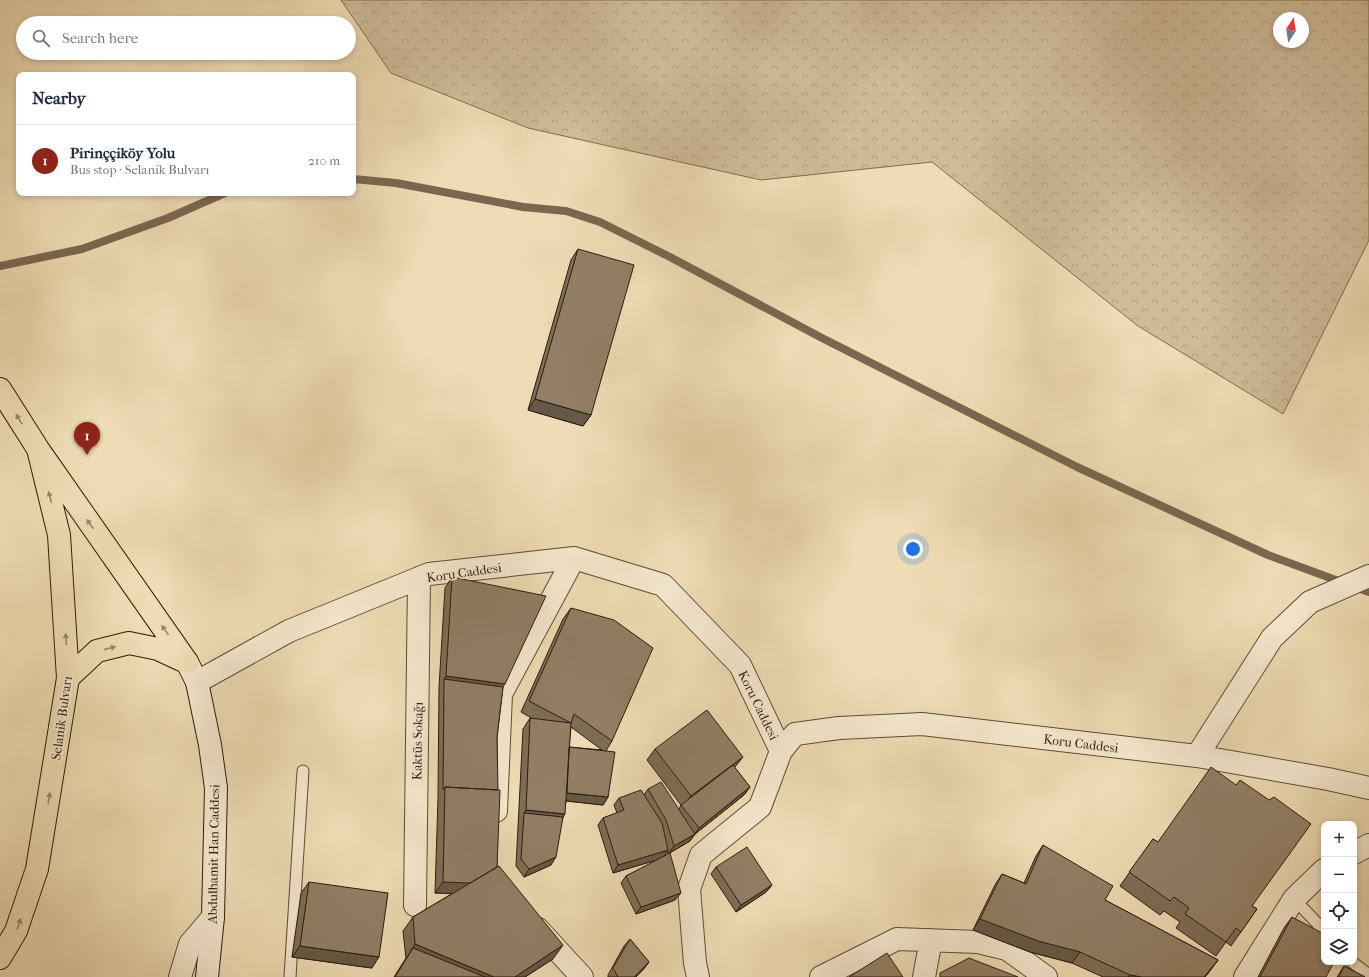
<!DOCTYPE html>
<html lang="en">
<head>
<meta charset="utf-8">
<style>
	:root { --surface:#fff; --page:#f6f6f7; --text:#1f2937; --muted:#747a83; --line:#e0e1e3; --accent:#8f2418 }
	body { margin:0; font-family:"IM FELL French Canon",serif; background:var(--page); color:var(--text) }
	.controls { position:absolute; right:12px; bottom:12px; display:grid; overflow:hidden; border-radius:8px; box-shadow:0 2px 6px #0003 }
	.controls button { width:36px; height:36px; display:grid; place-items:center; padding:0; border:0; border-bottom:1px solid var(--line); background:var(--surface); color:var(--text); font:20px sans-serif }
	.compass { position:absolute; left:1273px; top:12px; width:36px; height:36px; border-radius:50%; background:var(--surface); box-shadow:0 2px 6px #0003; rotate:12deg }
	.you { position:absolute; left:913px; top:549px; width:14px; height:14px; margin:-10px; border:3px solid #fff; border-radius:50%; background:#1a73e8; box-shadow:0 0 0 6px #1a73e833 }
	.badge { display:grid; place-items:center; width:26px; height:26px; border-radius:50%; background:var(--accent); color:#fff; font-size:13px; font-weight:700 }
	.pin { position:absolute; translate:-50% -33px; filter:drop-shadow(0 1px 2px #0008) }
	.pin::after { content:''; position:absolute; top:21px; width:14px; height:12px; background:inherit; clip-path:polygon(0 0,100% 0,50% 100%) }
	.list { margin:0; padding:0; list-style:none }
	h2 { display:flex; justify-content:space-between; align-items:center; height:52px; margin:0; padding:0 16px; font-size:17px }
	h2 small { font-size:13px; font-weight:400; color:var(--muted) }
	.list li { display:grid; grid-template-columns:26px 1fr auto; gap:12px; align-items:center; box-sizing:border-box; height:72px; padding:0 16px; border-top:1px solid var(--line) }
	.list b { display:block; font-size:15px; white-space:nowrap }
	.list p { margin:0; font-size:13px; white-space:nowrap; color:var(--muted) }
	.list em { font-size:13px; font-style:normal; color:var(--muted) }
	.icon { flex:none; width:22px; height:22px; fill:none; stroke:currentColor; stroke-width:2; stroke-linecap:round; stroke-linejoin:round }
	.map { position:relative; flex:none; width:1369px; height:977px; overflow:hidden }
	.search { position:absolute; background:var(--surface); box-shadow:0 2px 6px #0003; left:16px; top:16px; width:340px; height:44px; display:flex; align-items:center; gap:10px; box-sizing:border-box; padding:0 14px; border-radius:22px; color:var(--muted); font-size:15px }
	.panel { position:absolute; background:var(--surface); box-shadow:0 2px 6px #0003; left:16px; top:72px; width:340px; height:124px; border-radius:8px }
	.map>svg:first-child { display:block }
</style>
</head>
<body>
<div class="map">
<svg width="1369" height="977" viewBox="0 0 1369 977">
	<defs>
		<pattern id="forest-crowns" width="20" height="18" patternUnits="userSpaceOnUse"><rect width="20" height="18" fill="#cebb98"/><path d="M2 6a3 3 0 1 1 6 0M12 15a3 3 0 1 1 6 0" fill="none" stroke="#b1a082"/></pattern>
	</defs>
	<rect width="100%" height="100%" fill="#efdcb4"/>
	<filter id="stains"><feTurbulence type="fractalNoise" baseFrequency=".005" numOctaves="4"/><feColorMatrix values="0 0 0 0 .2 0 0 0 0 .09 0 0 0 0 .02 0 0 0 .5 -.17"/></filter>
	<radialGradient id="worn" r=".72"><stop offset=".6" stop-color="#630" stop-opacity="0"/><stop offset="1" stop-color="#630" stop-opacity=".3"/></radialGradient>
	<!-- forest -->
	<path fill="url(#forest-crowns)" stroke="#7e6b54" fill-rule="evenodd" d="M341 0H1369V240L1283 414 1138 326 932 162 761 180 528 128 391 73ZM1279 18H1303V42H1279Z"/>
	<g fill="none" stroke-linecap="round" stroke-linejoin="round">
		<!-- stream -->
		<path stroke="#7a6751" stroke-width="8" d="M353 179 396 183 523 207 566 211 600 222 668 256 822 338 1077 467 1268 555 1344 583
			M0 266 82 249 168 218 225 193
			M1355 587 1369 592"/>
		<defs>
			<path id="service" d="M1294 899 1317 923 1324 932
				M1352 962 1369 975
				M290 977 303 771"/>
			<path id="minor" d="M197 682 289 631 429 574 574 558 663 585 740 665 781 751 795 734 839 728 922 724 1197 756 1328 779 1369 788
				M1197 756 1272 638 1310 602 1369 576
				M496 811 501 694 574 558
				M1354 853 1369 845
				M415 905 419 578
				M538 929 582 977
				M180 977 190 944 213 917
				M698 977 695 963 689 889 701 855 760 807 781 751
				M821 977 897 939 978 942 1007 949 1046 977
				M924 977 931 940
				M1245 977 1294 899 1324 870"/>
			<path id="secondary" d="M187 662 197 682 210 745 216 788 213 917 207 977"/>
			<path id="primary" d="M0 389 38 449 187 662
				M68 678 97 651 129 643 158 649 186 662
				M0 958 16 931 37 869 68 678 59 535 38 449"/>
		</defs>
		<!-- service casing -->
		<use href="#service" stroke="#5e4b39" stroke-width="13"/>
		<!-- minor casing -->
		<use href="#minor" stroke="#5e4b39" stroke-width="24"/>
		<!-- secondary casing -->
		<use href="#secondary" stroke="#2d1b10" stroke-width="24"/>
		<!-- primary casing -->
		<use href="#primary" stroke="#2d1b10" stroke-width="24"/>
		<!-- service -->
		<use href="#service" stroke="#f5e8ce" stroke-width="11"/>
		<!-- minor -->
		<use href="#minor" stroke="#f5e8ce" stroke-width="22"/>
		<!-- secondary -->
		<use href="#secondary" stroke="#f5e8ce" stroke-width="22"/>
		<!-- primary -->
		<use href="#primary" stroke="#efdcb4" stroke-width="22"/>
	</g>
	<!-- wall -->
	<path fill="#7e6d57" stroke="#2d1b10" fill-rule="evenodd" d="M578 249 591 415 583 426 528 410 571 260Z
		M452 577 503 687 497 737V867L553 959 525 977H394L406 958 403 931 413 917 453 893H435L438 798 439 687 445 588Z
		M571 608 612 741 606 751 608 797 603 805 566 801 563 817 551 865 524 877 516 866 523 729 530 718 533 719 521 712 563 619ZM571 727 602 750 569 747Z
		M655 749 735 768 750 787 744 795 695 834 690 841 668 854 667 851 663 857 675 900 636 914 621 883 626 876 660 859 613 873 598 825 603 818 617 813 614 805 619 798 644 795 648 789 679 809 681 805 647 760Z
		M1153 839 1257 909 1231 946 1226 942 1216 956 1176 928 1180 922 1164 911 1160 915 1120 886Z
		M1043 845 1105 900 1218 960 1210 971 1205 977H1103L1072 963 1030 952 973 930 995 885 1002 874 1024 883 1036 856Z
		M716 867 772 885 766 892 736 912 711 874Z
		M309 882 372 968 292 957 301 893Z
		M1292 917 1326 977H1258L1284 928Z
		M630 939 649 962 643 970 636 977H608V975L624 946Z
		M1344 966 1365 977H1337Z"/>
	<!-- shaded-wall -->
	<path fill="#665947" stroke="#2d1b10" d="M535 399 591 415 583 426 528 410Z
		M446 676 505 684 497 694 444 679Z
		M743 757 735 767 683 807 691 796Z
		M750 787 744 795 695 834 690 841 668 854 674 846 694 835 699 828Z
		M564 793 608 797 603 805 559 800Z
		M526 810 565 814 558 825 524 813Z
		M668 850 663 858 613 873 618 865Z
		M556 857 551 865 524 877 529 869Z
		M497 869 465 894 435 893 443 882Z
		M772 885 766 892 736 912 741 905Z
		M681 893 675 900 636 914 641 907Z
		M980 919 1080 952 1072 963 1030 952 973 930Z
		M415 944 494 977H451L406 959Z
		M563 945 553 959 525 977H515Z
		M300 946 379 957 372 968 292 957Z
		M1218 960 1205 977H1204Z
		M649 962 643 970 636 977H634Z
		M1130 975 1142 977H1128Z"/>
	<!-- building -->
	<path fill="#927f65" stroke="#2d1b10" d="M578 249 634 265 591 415 535 399Z
		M452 577 546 596 505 684 446 676Z
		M571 608 614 620 653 648 612 741 574 714 571 723 565 814 526 810 530 718 571 723 529 701Z
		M444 679 503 687 497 737 498 790 445 787 443 790Z
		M707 710 743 757 691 796 655 749Z
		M569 747 615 752 608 797 567 793Z
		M733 765 750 787 699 828 681 805Z
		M1211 767 1236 785 1240 780 1269 800 1274 797 1311 824 1252 906 1257 909 1241 932 1236 928 1226 942 1185 914 1189 908 1174 897 1170 901 1129 872 1153 839 1158 842Z
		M661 782 695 834 674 846 666 820 648 789Z
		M445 787 500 790 497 867 470 883 443 882Z
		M641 790 662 823 668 850 618 865 603 818 624 810 619 798Z
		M524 813 563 817 556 857 529 869 521 859Z
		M1043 845 1113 886 1105 900 1218 960 1204 977H1142L1130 975 1080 952 1038 941 980 919 1002 874 1026 884Z
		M747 847 772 885 741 905 716 867Z
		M670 853 681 893 641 907 626 876Z
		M499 866 563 945 515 977H494L415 944 413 917Z
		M309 882 388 893 379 957 300 946Z
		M1292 917 1324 934V962H1334L1326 977H1260Z
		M630 939 649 962 634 977H618L613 968Z
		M413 948 485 977H395Z
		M887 953 903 977H849Z
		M969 958 1018 977H940V973Z
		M1344 966 1365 977H1339Z"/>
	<!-- one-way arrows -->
	<defs><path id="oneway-solid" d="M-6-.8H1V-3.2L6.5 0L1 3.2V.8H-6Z"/></defs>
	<g fill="#98856a">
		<use href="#oneway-solid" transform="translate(19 419) rotate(-122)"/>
		<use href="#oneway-solid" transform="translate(50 497) rotate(-104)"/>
		<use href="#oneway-solid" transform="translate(90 524) rotate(-125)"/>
		<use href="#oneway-solid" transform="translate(165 630) rotate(-125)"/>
		<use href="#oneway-solid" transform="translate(66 639) rotate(-94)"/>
		<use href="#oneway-solid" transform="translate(110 648) rotate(-14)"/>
		<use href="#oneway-solid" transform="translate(49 798) rotate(-81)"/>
		<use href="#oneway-solid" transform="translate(19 924) rotate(-72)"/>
	</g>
	<g text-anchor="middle" stroke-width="3.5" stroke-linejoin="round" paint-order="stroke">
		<!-- street labels -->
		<g font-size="13" fill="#2d1b10" stroke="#f5e8ce">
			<text transform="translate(464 572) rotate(-8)" y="5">Koru Caddesi</text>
			<text transform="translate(759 705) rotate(64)" y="5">Koru Caddesi</text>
			<text transform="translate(61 718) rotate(-82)" y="5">Selanik Bulvarı</text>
			<text transform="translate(417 741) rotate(-89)" y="5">Kaktüs Sokağı</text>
			<text transform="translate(1081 743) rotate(7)" y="5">Koru Caddesi</text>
			<text transform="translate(213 854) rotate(-89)" y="5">Abdulhamit Han Caddesi</text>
		</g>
	</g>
	<rect width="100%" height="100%" filter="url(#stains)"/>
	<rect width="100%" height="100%" fill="url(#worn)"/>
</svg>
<div class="controls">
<button>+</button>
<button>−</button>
<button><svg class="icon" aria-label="locate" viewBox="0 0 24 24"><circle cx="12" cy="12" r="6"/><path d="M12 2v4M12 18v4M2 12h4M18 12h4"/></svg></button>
<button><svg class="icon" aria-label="layers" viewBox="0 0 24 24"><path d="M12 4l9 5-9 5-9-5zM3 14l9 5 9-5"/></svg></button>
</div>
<svg class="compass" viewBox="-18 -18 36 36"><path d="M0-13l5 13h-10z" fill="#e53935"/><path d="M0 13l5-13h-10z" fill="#747a83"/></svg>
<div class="you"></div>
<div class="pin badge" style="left:87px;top:455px">1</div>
<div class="search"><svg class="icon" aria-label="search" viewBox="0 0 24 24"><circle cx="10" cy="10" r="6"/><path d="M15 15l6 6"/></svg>Search here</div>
<section class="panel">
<h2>Nearby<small></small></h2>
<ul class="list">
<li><span class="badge">1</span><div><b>Pirinççiköy Yolu</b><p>Bus stop · Selanik Bulvarı</p></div><em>210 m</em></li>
</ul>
</section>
</div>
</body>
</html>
